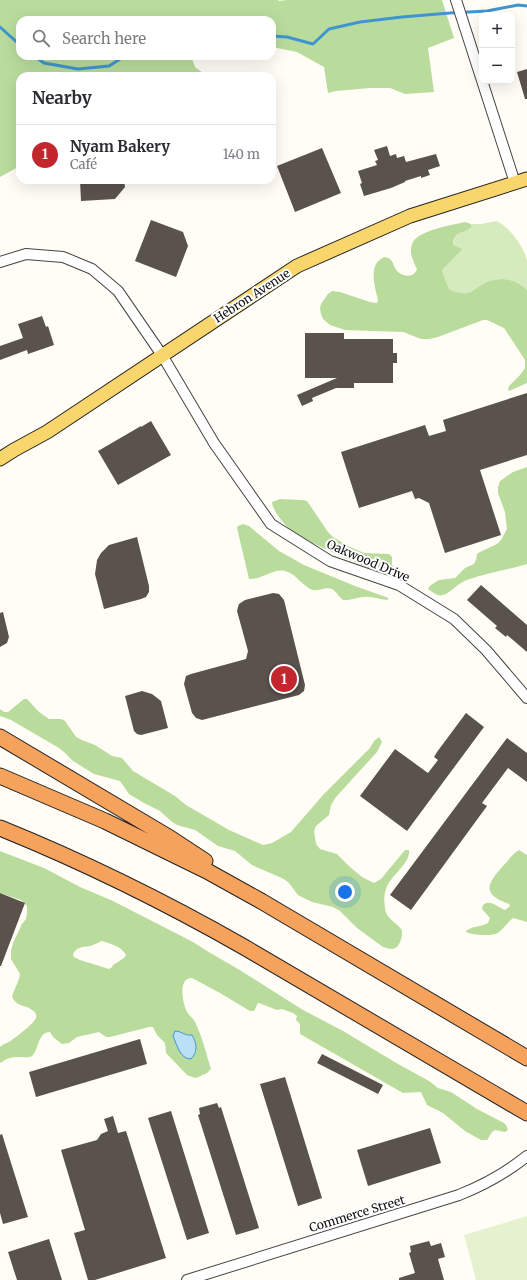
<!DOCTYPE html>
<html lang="en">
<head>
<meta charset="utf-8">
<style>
	:root { --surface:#fff; --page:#f7f7f7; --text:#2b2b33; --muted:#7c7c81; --line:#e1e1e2; --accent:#c4262e }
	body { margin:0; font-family:Merriweather,serif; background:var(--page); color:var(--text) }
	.controls { position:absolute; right:12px; top:12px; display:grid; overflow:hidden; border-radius:8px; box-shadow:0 4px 16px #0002 }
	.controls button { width:36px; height:36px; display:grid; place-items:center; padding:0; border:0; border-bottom:1px solid var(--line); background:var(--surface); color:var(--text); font:20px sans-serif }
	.you { position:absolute; left:345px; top:892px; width:14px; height:14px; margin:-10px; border:3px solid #fff; border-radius:50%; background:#1a73e8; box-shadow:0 0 0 6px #1a73e833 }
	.badge { display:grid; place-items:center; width:26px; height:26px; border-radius:50%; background:var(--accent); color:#fff; font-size:13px; font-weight:700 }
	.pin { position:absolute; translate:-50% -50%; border:2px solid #fff; box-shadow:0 1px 4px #0006 }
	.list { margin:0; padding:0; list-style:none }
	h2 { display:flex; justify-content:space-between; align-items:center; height:52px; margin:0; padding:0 16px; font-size:17px }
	h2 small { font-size:13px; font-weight:400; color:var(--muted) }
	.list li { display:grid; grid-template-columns:26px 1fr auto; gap:12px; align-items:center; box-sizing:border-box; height:60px; padding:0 16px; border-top:1px solid var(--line) }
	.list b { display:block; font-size:15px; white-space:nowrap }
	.list p { margin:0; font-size:13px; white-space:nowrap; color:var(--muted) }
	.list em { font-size:13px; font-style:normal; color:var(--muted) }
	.icon { flex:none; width:22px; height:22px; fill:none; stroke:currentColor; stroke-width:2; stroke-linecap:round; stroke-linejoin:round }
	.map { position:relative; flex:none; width:527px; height:1280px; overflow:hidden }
	.search { position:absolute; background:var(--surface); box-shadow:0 4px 16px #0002; left:16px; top:16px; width:260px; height:44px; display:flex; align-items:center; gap:10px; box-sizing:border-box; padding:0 14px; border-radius:12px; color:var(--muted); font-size:15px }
	.panel { position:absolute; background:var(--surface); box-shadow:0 4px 16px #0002; left:16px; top:72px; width:260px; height:112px; border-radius:12px }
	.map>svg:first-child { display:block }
</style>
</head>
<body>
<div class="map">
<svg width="527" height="1280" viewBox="0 0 527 1280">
	<rect width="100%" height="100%" fill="#fffdf5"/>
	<!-- green -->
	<path fill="#d5ebbd" d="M496 221C508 225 526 249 527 262 527 271 527 281 527 290 515 277 496 276 481 285 476 288 473 292 467 293 462 294 454 292 449 289L442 271 444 268 462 250 453 245C453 235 461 231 470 229L472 226 471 224H481Z"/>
	<!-- forest -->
	<path fill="#b9dc9c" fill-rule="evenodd" d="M0 0H278L279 1 287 0H442L454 38 428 48 434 92 405 94 390 88H370L336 91 328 93 324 67 297 52 272 47V20H20V56H191L195 67 207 76H20V166L0 177Z
		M465 222 471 224 472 227C465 233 453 231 453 245L462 249V250L444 268 442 271 449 289C454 292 462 294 467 293 473 292 476 288 481 285 496 276 515 277 527 290V383L509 391 508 389 509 386 520 375 525 368V360L504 328 487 320H483L438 337 429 339H421L403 332 345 330 330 325 323 319 321 314 320 308 321 304 328 294 332 291 340 292 370 302 377 303 378 300C375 287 367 263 385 257 387 258 389 258 391 260 394 264 394 268 398 272 404 277 414 278 417 269 413 261 408 251 413 242 420 230 452 225 465 222Z
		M527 467V564C507 570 486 573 467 580 458 583 450 593 443 595 438 597 433 592 429 590L428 588 431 585 439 580 455 578 465 568 474 564 476 560 477 554 480 552 497 544 501 540 507 529 505 512 498 493V487L500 481 513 472Z
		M280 499 302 500 307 501 328 532 333 537 348 546 364 553 389 554 392 557V565L405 575 406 576C395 584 310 542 295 534 288 529 272 511 272 502Z
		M243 524 249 526 279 551 304 565 355 586 386 597 388 598V600C382 600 375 597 369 597 360 596 351 601 343 600 339 597 336 591 332 589 325 586 317 593 310 589 301 584 295 573 285 571 274 568 261 580 249 579L237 528 238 526Z
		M24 699H27L39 712 49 719H61L65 721 76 737 82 740 95 745 112 756 122 758 133 771 175 796 186 805 229 830 263 845 272 843 291 832 323 795 370 748 374 741 379 737 382 742 377 752 336 797 331 805 329 815 316 826 314 831 316 844 320 849 337 854 350 867 362 877 374 883 381 879 405 850H409C411 863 390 876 386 889 384 894 384 902 385 907 385 918 395 921 401 929 404 933 400 946 395 948 391 950 387 948 383 947L357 928 340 911 333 907 312 902 298 895 289 883 284 879 252 865 235 851 218 846 195 830 177 825 171 821 160 811 144 803 129 794 120 781 94 774 73 761 64 752 59 748 11 720 0 716V709L4 712H8Z
		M519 850 527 855V922L513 918C508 922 504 928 499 932 494 937 472 935 466 932V931C472 926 481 927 488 923L490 918 482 909 483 905C490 899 497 907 505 910L510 906 509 904C481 894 487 884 503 866 508 861 512 854 519 850Z
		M0 851 44 868 80 887 113 901 193 942 207 951 238 969 303 1010 343 1031 398 1064 429 1081 438 1088 451 1092 477 1109 504 1123 506 1125 508 1130 505 1132 495 1130 492 1132 487 1140H481L465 1131 443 1113 427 1105 421 1092 403 1093 300 1034V1024L296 1020 297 1016 293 1013 282 1009 277 1010 259 1003H258L254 1011H250L220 993 192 978C177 978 183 1004 187 1012 189 1015 193 1018 195 1022 202 1036 206 1053 211 1069L207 1073 196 1078 192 1077 187 1075 166 1053 165 1043 157 1035 153 1027H149L110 1037H106L99 1032 77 1037 69 1043 62 1044 53 1037 50 1032C38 1032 39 1048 33 1055 29 1061 13 1052 1 1063L0 1062V1047C4 1043 9 1043 13 1039 18 1036 34 1023 36 1018 37 1015 35 1011 32 1010 25 1004 18 1008 12 997 14 989 19 982 20 974L11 959V951L13 943 22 924 26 919 27 913V906L21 900 0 893ZM101 941C110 943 122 947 126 955L124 958 113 965 112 967 109 969 80 960 74 957 73 955C77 945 84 948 93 945 96 944 99 942 101 941ZM175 1031 193 1036 196 1045 195 1054Z"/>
	<!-- pitch -->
	<path fill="#e6f2cf" d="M527 1216V1280H476L464 1235Z"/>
	<!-- water -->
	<path fill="#b9e0f7" stroke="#3f96cf" d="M175 1031C181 1031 185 1036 192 1035 197 1043 198 1052 191 1059 180 1059 177 1045 173 1036Z"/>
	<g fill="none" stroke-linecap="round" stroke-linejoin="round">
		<!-- stream -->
		<path stroke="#3f96cf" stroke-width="3" d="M0 27 20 45
			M272 36 287 37 313 44 329 29 360 22 402 17 450 13 487 11 518 5 527 6
			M34 56 44 63 78 69 109 66 125 56"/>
	</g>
	<!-- building -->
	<path fill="#5a524d" d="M527 69V99H525L517 72Z
		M387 146 390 156 396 154 397 158 404 156 406 162 436 154 440 166 428 170 430 175 421 178V176L405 181V182L391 188 364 196 360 184 362 183 358 171 377 165 375 161 378 160 374 150Z
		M322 148 341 193 295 212 277 166Z
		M80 180H124L125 187 115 199 81 201Z
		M151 220 183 232 188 246 176 277 135 261Z
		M42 316 46 327 48 326 54 345 28 354 27 350 0 360V346L23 338 18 324Z
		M305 333H344V339H393V353H397V363H393V383H354V388H336L312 398 313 401 302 406 297 395 337 378H305Z
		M527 393V455L480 470 501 535 445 553 429 503 419 498 415 499 412 491 359 508 341 452 425 425 429 436 446 431 443 420Z
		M151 421 171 455 118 485 98 451 141 426V427Z
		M137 537 149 586V592L146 597 141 599 104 609 95 574 97 560 101 553 109 545Z
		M481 585 527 625V652L507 635 506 637 495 628 497 626 467 600Z
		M273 593 279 594 284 600 305 685 304 691 299 695 202 720 196 718 192 713 184 684 186 676 191 674 246 659 248 651 237 611 238 607 239 604 245 600Z
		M3 612 9 637 7 643 0 647V613Z
		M142 691 152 694 161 701 168 728 141 735 137 734 134 731 125 696Z
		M466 713 484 727 407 831 360 796 395 749 428 773 438 760 434 757 437 752Z
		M507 738 527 753V782L508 768 482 803 487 806 411 910 390 895Z
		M0 893 25 903 1 966H0Z
		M140 1039 147 1064 36 1097 29 1072Z
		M322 1054 383 1085 378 1094 317 1063Z
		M285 1077 322 1198 298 1206 260 1084Z
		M217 1103 219 1108 221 1107 259 1228 236 1235 198 1115 200 1114 199 1108Z
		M171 1111 209 1233 187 1240 148 1118Z
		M113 1116 118 1133 126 1131 166 1258 95 1280H88L74 1233 85 1230 61 1150 97 1140 101 1134 108 1131 104 1119Z
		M430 1128 441 1163 368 1186 357 1150Z
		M2 1134 28 1217 3 1224 0 1213V1135Z
		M49 1239 62 1280H17L8 1252Z
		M429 1241 431 1246 441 1243 445 1257 438 1259 444 1280H399V1278L415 1273 409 1253 411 1252 410 1246Z"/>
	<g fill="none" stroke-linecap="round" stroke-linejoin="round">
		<defs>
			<path id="minor" d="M456 0 515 183
				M0 262 26 254 63 257 92 269 118 291 162 355 214 443 271 524 330 561 399 585 454 619 486 650 527 698
				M187 1280 459 1195C484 1185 506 1173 527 1156"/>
			<path id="major" d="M0 459 14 450 47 432 297 266 410 216 527 179"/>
			<path id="highway" d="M0 737 170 838 205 861
				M0 776 105 821 207 871 261 901 527 1058
				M0 828C84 862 165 902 244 947L527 1113"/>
		</defs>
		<!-- minor casing -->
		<use href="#minor" stroke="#444" stroke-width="12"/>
		<!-- major casing -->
		<use href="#major" stroke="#222" stroke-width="15"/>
		<!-- highway casing -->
		<use href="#highway" stroke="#222" stroke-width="17"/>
		<!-- minor -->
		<use href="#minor" stroke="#fff" stroke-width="10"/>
		<!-- major -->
		<use href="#major" stroke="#f9d66b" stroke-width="13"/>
		<!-- highway -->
		<use href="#highway" stroke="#f5a25d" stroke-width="15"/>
	</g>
	<g text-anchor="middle" stroke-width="4" stroke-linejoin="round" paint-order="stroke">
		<!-- street labels -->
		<g font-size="12" fill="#111" stroke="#fff">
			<text transform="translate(252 296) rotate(-33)" y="4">Hebron Avenue</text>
			<text transform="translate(368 561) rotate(23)" y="4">Oakwood Drive</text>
			<text transform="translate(357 1214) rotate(-17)" y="4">Commerce Street</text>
		</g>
	</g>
</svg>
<div class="controls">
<button>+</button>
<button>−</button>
</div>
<div class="you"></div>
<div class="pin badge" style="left:284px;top:679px">1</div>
<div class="search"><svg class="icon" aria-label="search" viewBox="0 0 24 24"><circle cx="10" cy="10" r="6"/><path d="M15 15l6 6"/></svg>Search here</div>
<section class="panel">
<h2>Nearby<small></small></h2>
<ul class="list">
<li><span class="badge">1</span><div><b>Nyam Bakery</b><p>Café</p></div><em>140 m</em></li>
</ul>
</section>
</div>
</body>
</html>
